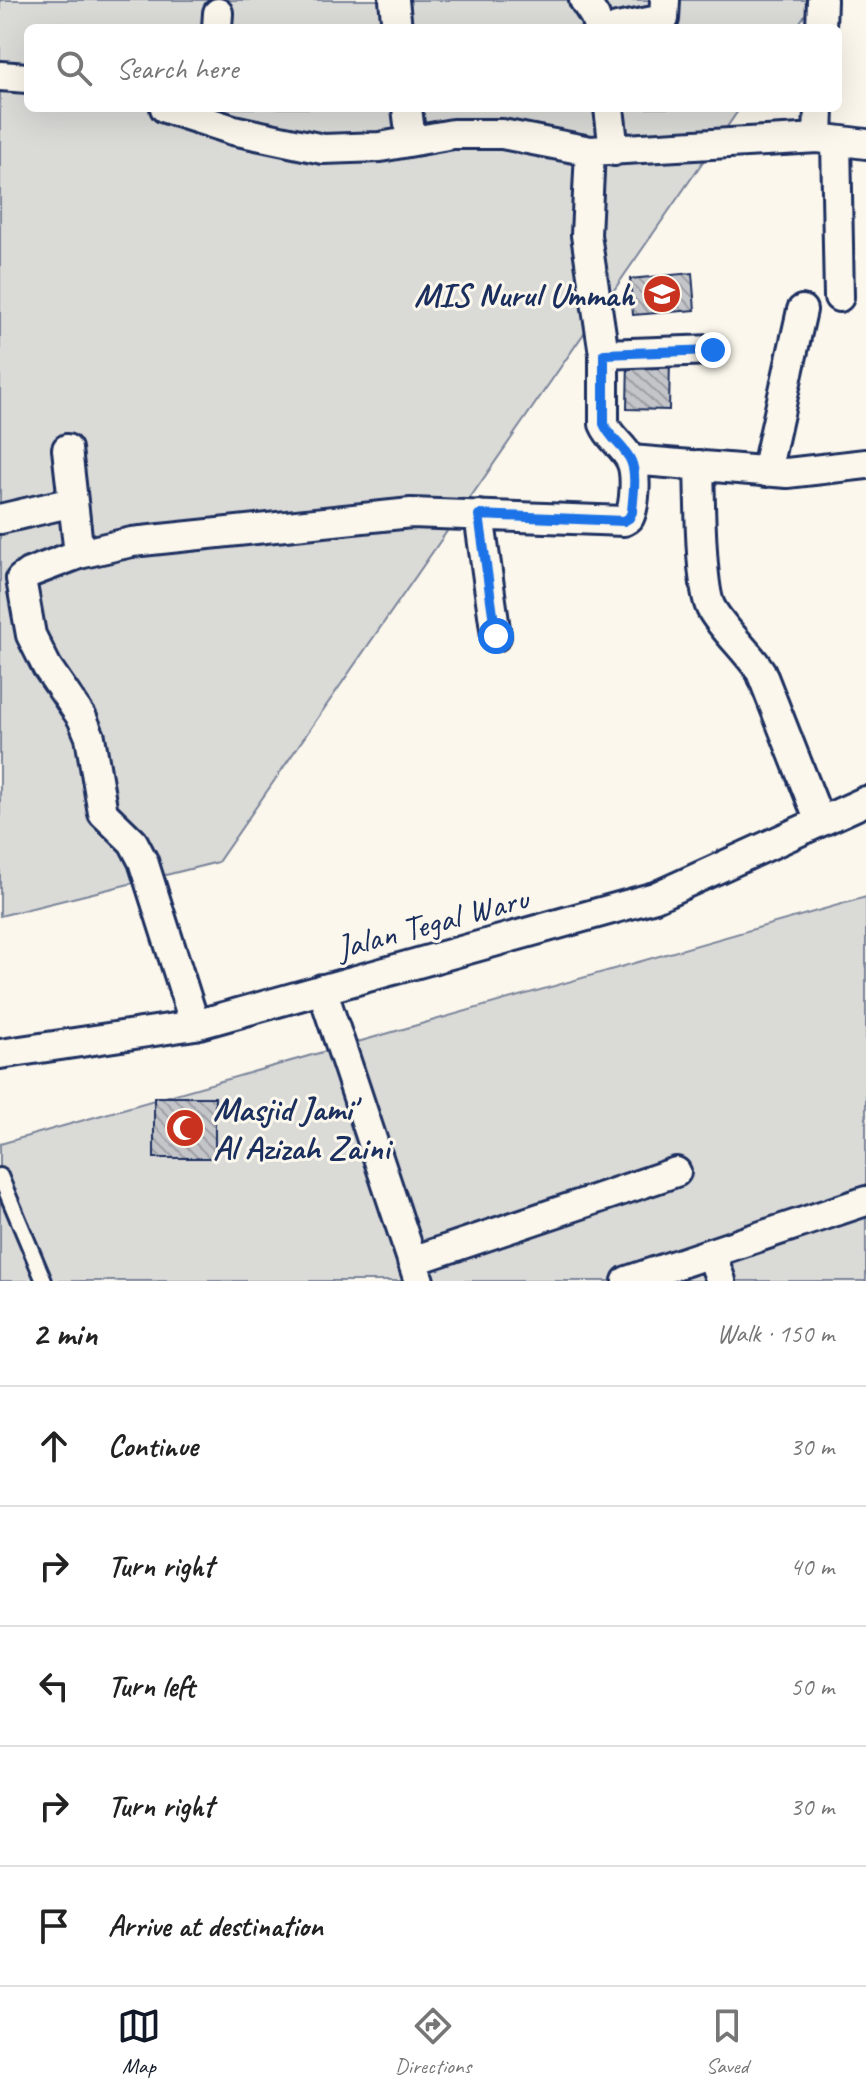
<!DOCTYPE html>
<html lang="en">
<head>
<meta charset="utf-8">
<style>
	:root { --surface:#fff; --page:#f2f2f2; --text:#222; --muted:#767676; --line:#e0e0e0; --accent:#111827 }
	body { margin:0; font-family:Caveat,sans-serif; background:var(--page); color:var(--text) }
	.stop { position:absolute; width:24px; height:24px; margin:-18px; border:6px solid #1a73e8; border-radius:50%; background:#fff }
	.stop.end { background:#1a73e8; border-color:#fff; box-shadow:0 2px 8px #0008 }
	.list { margin:0; padding:0; list-style:none }
	h2 { display:flex; justify-content:space-between; align-items:center; height:104px; margin:0; padding:0 32px; font-size:34px }
	h2 small { font-size:26px; font-weight:400; color:var(--muted) }
	.list li { display:grid; grid-template-columns:52px 1fr auto; gap:24px; align-items:center; box-sizing:border-box; height:120px; padding:0 32px; border-top:2px solid var(--line) }
	.list b { display:block; font-size:30px; white-space:nowrap }
	.list em { font-size:26px; font-style:normal; color:var(--muted) }
	.icon { flex:none; width:44px; height:44px; fill:none; stroke:currentColor; stroke-width:2; stroke-linecap:round; stroke-linejoin:round }
	.map { position:relative; flex:none; width:866px; height:1281px; overflow:hidden }
	.search { position:absolute; background:var(--surface); box-shadow:0 8px 32px #0002; left:24px; right:24px; top:24px; height:88px; display:flex; align-items:center; gap:20px; box-sizing:border-box; padding:0 28px; border-radius:12px; color:var(--muted); font-size:30px }
	.sheet { height:704px; background:var(--surface) }
	nav { display:flex; justify-content:space-around; align-items:center; box-sizing:border-box; height:112px; border-top:2px solid var(--line); background:var(--surface); font-size:22px; color:var(--muted) }
	nav a { display:grid; justify-items:center; gap:4px }
	nav .on { color:var(--accent) }
	.map>svg:first-child { display:block }
</style>
</head>
<body>
<div class="map">
<svg width="866" height="1281" viewBox="0 0 866 1281">
	<defs>
		<pattern id="building-back-hatch" width="6" height="6" patternUnits="userSpaceOnUse" patternTransform="scale(2)"><rect width="6" height="6" fill="#c3c5c9"/><path d="M-1 5l2 2M0 0l6 6M5-1l2 2" fill="none" stroke="#9ea0a6"/></pattern>
	</defs>
	<rect width="100%" height="100%" fill="#fbf7ec"/>
	<filter id="ink" filterUnits="userSpaceOnUse"><feTurbulence type="fractalNoise" baseFrequency=".0125" numOctaves="2"/><feDisplacementMap in="SourceGraphic" scale="16" xChannelSelector="R" yChannelSelector="G"/><feConvolveMatrix kernelMatrix="1 2 1 2 8 2 1 2 1" color-interpolation-filters="sRGB"/></filter>
	<g filter="url(#ink)">
		<!-- green -->
		<path fill="#dadad7" stroke="#7a849a" stroke-width="2" d="M0 0H815L796 28H28V108H740L218 862 0 916Z
			M866 897V1281H0V1144Z"/>
		<!-- building -->
		<path fill="url(#building-back-hatch)" stroke="#1b2f5e" stroke-width="2" d="M692 273 695 310 633 315 630 279Z
			M628 358 670 360 669 410 627 409Z
			M154 1097H215V1158H154Z"/>
		<g fill="none" stroke-linecap="round" stroke-linejoin="round">
			<defs>
				<path id="service" d="M0 1176 44 1281"/>
				<path id="minor" d="M394 0 397 28
					M584 0 595 17 598 28
					M217 28 218 13
					M617 28 664 19 665 0
					M821 28 822 0
					M0 76 28 78
					M165 108 233 130 323 149 380 147 453 134H502L590 151 818 138 866 144
					M407 108 411 140
					M609 108 614 151
					M818 138 819 108
					M836 141 839 297
					M604 354 713 350
					M67 449 79 554
					M631 460 787 473 866 464
					M699 465C700 495 700 587 711 608 723 630 747 650 761 672L820 822
					M766 472 802 310
					M479 515 496 636
					M0 519 73 502
					M322 989 419 1281
					M195 1025 143 861 133 842 103 813 90 737 82 718 47 667 31 635 21 579 29 573 79 554 132 542 411 513 624 521 629 518C635 505 637 474 631 461 625 447 610 439 604 424V354L586 235 590 151
					M0 1054 195 1025 655 897 866 801
					M711 1253 721 1281
					M412 1261 676 1172
					M627 1281 866 1201"/>
			</defs>
			<!-- service casing -->
			<use href="#service" stroke="#1b2f5e" stroke-width="20"/>
			<!-- minor casing -->
			<use href="#minor" stroke="#1b2f5e" stroke-width="34"/>
			<!-- service -->
			<use href="#service" stroke="#fbf7ec" stroke-width="14"/>
			<!-- minor -->
			<use href="#minor" stroke="#fbf7ec" stroke-width="28"/>
		</g>
	</g>
	<g fill="none" stroke-linecap="round" stroke-linejoin="round" filter="url(#ink)">
		<!-- route -->
		<path stroke="#1a73e8" stroke-width="10" d="M496 636 479 515 624 521 629 518 632 512C633 497 637 475 631 461 625 447 610 439 604 424V354L713 350"/>
	</g>
	<!-- icons -->
	<defs>
		<symbol id="school-disc" viewBox="-11 -11 22 22"><circle r="9.5" fill="#c8321e" stroke="#fbf7ec"/><path d="M0-5L7-2L0 1L-7-2ZM-4 1L0 2.5L4 1V4Q0 6-4 4Z" fill="#fff"/></symbol>
		<symbol id="mosque-disc" viewBox="-11 -11 22 22"><circle r="9.5" fill="#c8321e" stroke="#fbf7ec"/><path d="M3.5-4.9A6 6 0 1 0 3.5 4.9A5 5 0 1 1 3.5-4.9Z" fill="#fff"/></symbol>
	</defs>
	<g fill-rule="evenodd">
		<use href="#school-disc" x="640" y="272" width="44" height="44"/>
		<use href="#mosque-disc" x="163" y="1106" width="44" height="44"/>
	</g>
	<g text-anchor="middle" stroke-width="6" stroke-linejoin="round" paint-order="stroke">
		<!-- poi labels -->
		<g font-size="34" font-weight="bold" fill="#1b2f5e" stroke="#fbf7ec" text-anchor="end">
			<text x="634" y="306">MIS Nurul Ummah</text>
			<text x="213" y="1120" text-anchor="start">Masjid Jami'<tspan x="213" dy="39">Al Azizah Zaini</tspan></text>
		</g>
		<!-- street labels -->
		<g font-size="34" fill="#1b2f5e" stroke="#fbf7ec">
			<text transform="translate(432 922) rotate(-15)" y="12">Jalan Tegal Waru</text>
		</g>
	</g>
</svg>
<div class="stop" style="left:496px;top:636px"></div>
<div class="stop end" style="left:713px;top:350px"></div>
<div class="search"><svg class="icon" aria-label="search" viewBox="0 0 24 24"><circle cx="10" cy="10" r="6"/><path d="M15 15l6 6"/></svg>Search here</div>
</div>
<section class="sheet">
<h2>2 min<small>Walk · 150 m</small></h2>
<ul class="list">
<li><svg class="icon" aria-label="ahead" viewBox="0 0 24 24"><path d="M12 20V5M6 11l6-6 6 6"/></svg><div><b>Continue</b></div><em>30 m</em></li>
<li><svg class="icon" aria-label="right" viewBox="0 0 24 24"><path d="M7 20v-9h11M14 6l5 5-5 5"/></svg><div><b>Turn right</b></div><em>40 m</em></li>
<li><svg class="icon" aria-label="left" viewBox="0 0 24 24"><path d="M17 20v-9H6M10 6l-5 5 5 5"/></svg><div><b>Turn left</b></div><em>50 m</em></li>
<li><svg class="icon" aria-label="right" viewBox="0 0 24 24"><path d="M7 20v-9h11M14 6l5 5-5 5"/></svg><div><b>Turn right</b></div><em>30 m</em></li>
<li><svg class="icon" aria-label="arrive" viewBox="0 0 24 24"><path d="M6 21V4h12l-3 4 3 4H6"/></svg><div><b>Arrive at destination</b></div></li>
</ul>
</section>
<nav>
<a class="on"><svg class="icon" aria-label="map" viewBox="0 0 24 24"><path d="M3 6l6-2 6 2 6-2v14l-6 2-6-2-6 2zM9 4v14M15 6v14"/></svg>Map</a>
<a><svg class="icon" aria-label="directions" viewBox="0 0 24 24"><path d="M12 3l9 9-9 9-9-9zM9 14v-3h6M13 9l2 2-2 2"/></svg>Directions</a>
<a><svg class="icon" aria-label="saved" viewBox="0 0 24 24"><path d="M7 4h10v16l-5-4-5 4z"/></svg>Saved</a>
</nav>
</body>
</html>
